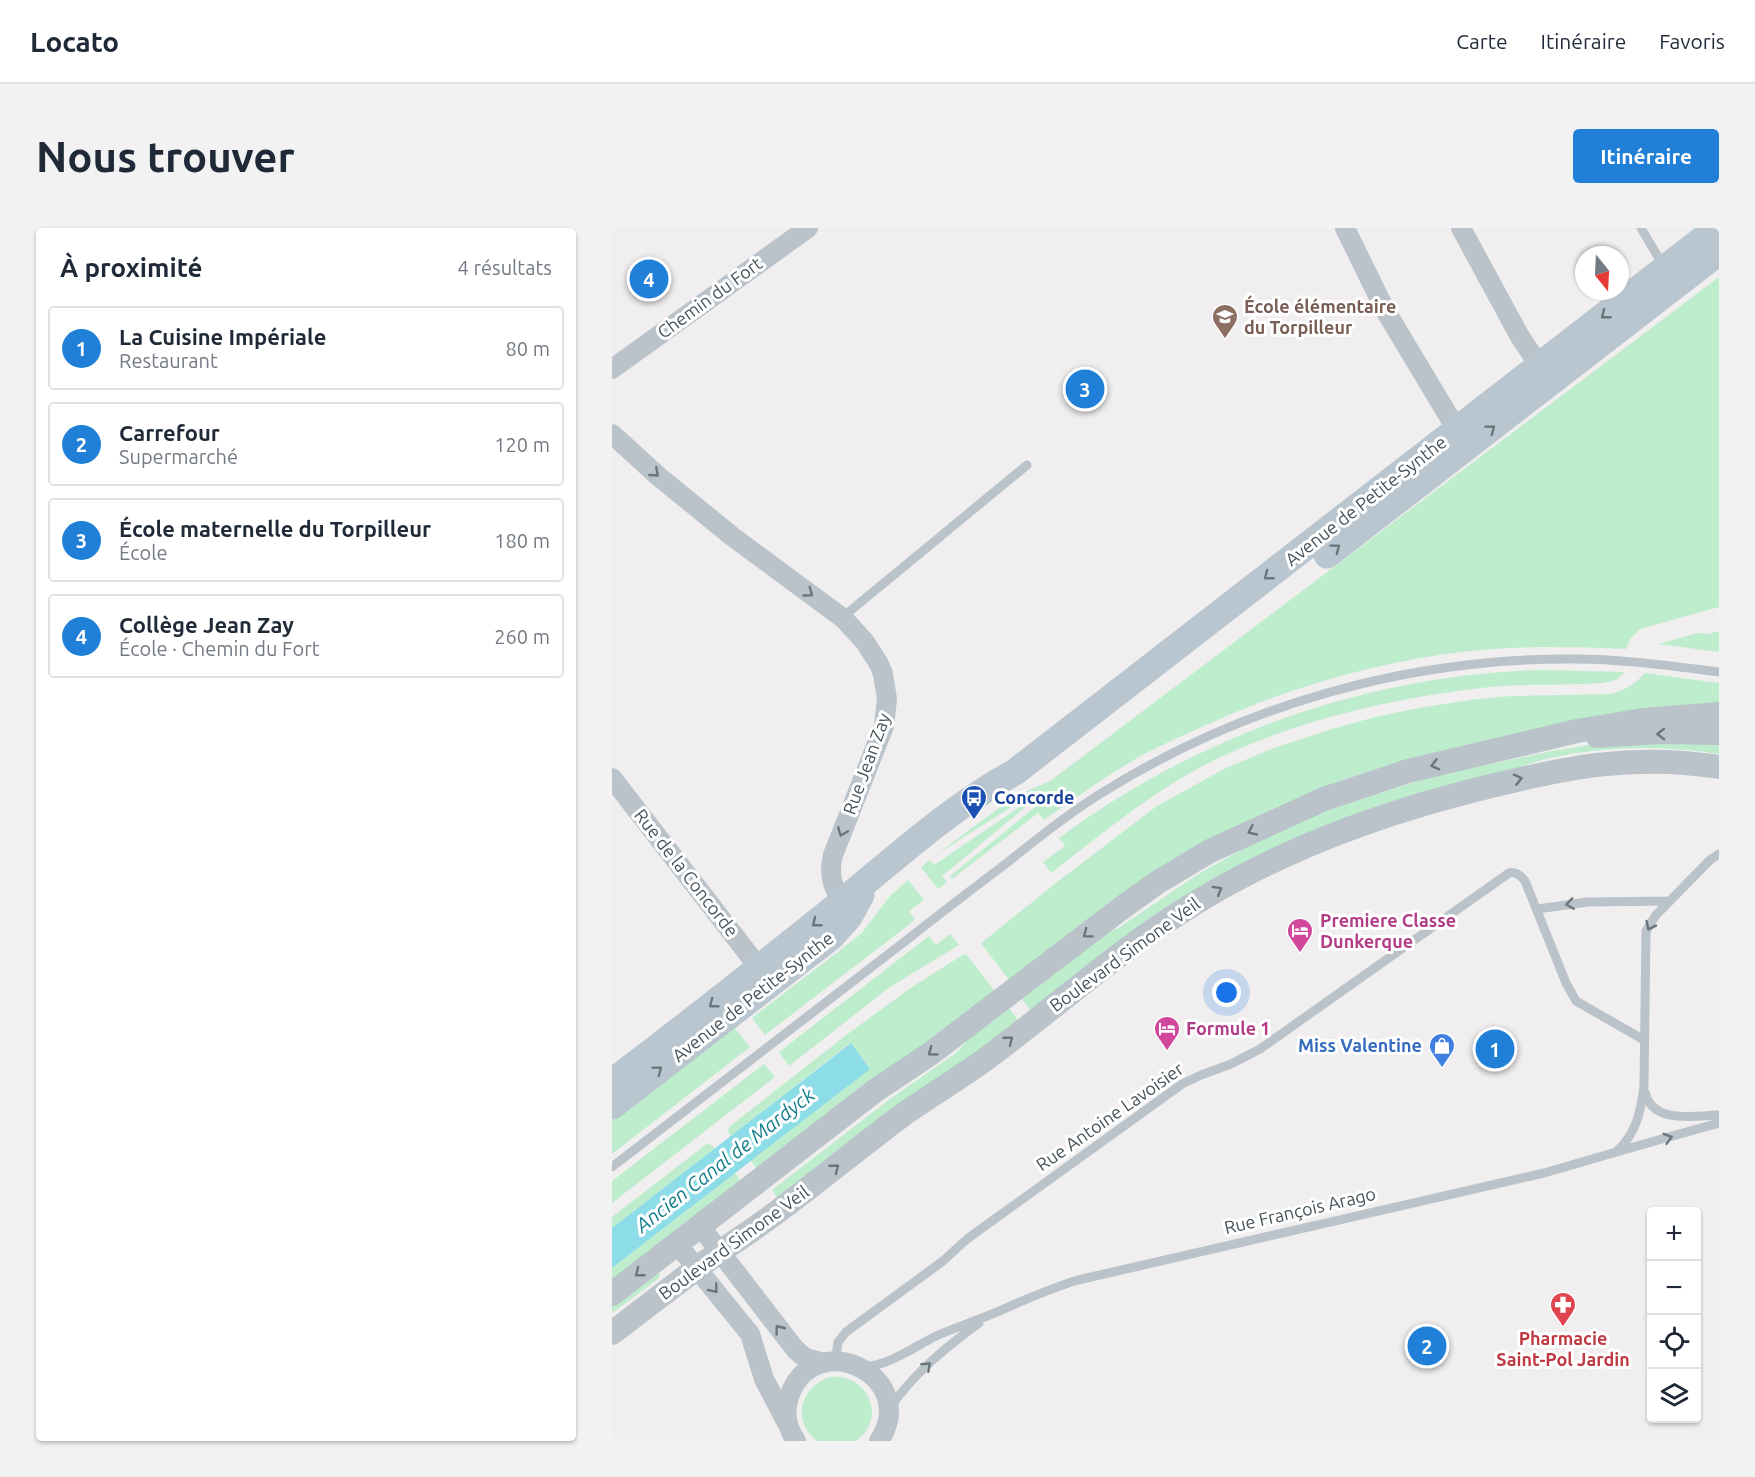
<!DOCTYPE html>
<html lang="fr">
<head>
<meta charset="utf-8">
<style>
	:root { --surface:#fff; --page:#f2f2f3; --text:#1f2937; --muted:#747a83; --line:#e0e1e3; --accent:#2080d8 }
	body { margin:0; font-family:Ubuntu,sans-serif; background:var(--page); color:var(--text) }
	.controls { position:absolute; right:18px; bottom:18px; display:grid; overflow:hidden; border-radius:6px; box-shadow:0 2px 4px #0004 }
	.controls button { width:54px; height:54px; display:grid; place-items:center; padding:0; border:0; border-bottom:2px solid var(--line); background:var(--surface); color:var(--text); font:30px sans-serif }
	.compass { position:absolute; left:963px; top:18px; width:54px; height:54px; border-radius:50%; background:var(--surface); box-shadow:0 2px 4px #0004; rotate:162deg }
	.you { position:absolute; left:615px; top:765px; width:21px; height:21px; margin:-15px; border:4px solid #fff; border-radius:50%; background:#1a73e8; box-shadow:0 0 0 9px #1a73e833 }
	.badge { display:grid; place-items:center; width:39px; height:39px; border-radius:50%; background:var(--accent); color:#fff; font-size:20px; font-weight:700 }
	.pin { position:absolute; translate:-50% -50%; border:3px solid #fff; box-shadow:0 2px 6px #0006 }
	.list { margin:0; padding:0; list-style:none }
	h2 { display:flex; justify-content:space-between; align-items:center; height:78px; margin:0; padding:0 24px; font-size:26px }
	h2 small { font-size:20px; font-weight:400; color:var(--muted) }
	.list li { display:grid; grid-template-columns:39px 1fr auto; gap:18px; align-items:center; box-sizing:border-box; height:84px; margin:0 12px 12px; padding:0 12px; border:2px solid var(--line); border-radius:6px }
	.list b { display:block; font-size:22px; white-space:nowrap }
	.list p { margin:0; font-size:20px; white-space:nowrap; color:var(--muted) }
	.list em { font-size:20px; font-style:normal; color:var(--muted) }
	.icon { flex:none; width:33px; height:33px; fill:none; stroke:currentColor; stroke-width:2; stroke-linecap:round; stroke-linejoin:round }
	.map { position:relative; flex:none; width:1107px; height:1213px; overflow:hidden; border-radius:6px }
	header { display:flex; align-items:center; gap:36px; box-sizing:border-box; height:84px; padding:0 30px; background:var(--surface); border-bottom:2px solid var(--line) }
	header strong { font-size:28px }
	nav { display:flex; gap:33px; margin-inline-start:auto; font-size:21px }
	.intro { display:flex; align-items:center; justify-content:space-between; box-sizing:border-box; height:144px; padding:0 36px }
	h1 { margin:0; font-size:42px }
	.button { padding:15px 27px; border-radius:6px; background:var(--accent); color:#fff; font-size:21px; font-weight:700 }
	main { display:flex; gap:36px; padding:0 36px }
	aside { flex:1; background:var(--surface); border-radius:6px; box-shadow:0 2px 4px #0004 }
	.map>svg:first-child { display:block }
</style>
</head>
<body>
<header>
<strong>Locato</strong>
<nav><a>Carte</a><a>Itinéraire</a><a>Favoris</a></nav>
</header>
<div class="intro"><h1>Nous trouver</h1><a class="button">Itinéraire</a></div>
<main>
<aside>
<h2>À proximité<small>4 résultats</small></h2>
<ul class="list">
<li><span class="badge">1</span><div><b>La Cuisine Impériale</b><p>Restaurant</p></div><em>80 m</em></li>
<li><span class="badge">2</span><div><b>Carrefour</b><p>Supermarché</p></div><em>120 m</em></li>
<li><span class="badge">3</span><div><b>École maternelle du Torpilleur</b><p>École</p></div><em>180 m</em></li>
<li><span class="badge">4</span><div><b>Collège Jean Zay</b><p>École · Chemin du Fort</p></div><em>260 m</em></li>
</ul>
</aside>
<div class="map">
<svg width="1107" height="1213" viewBox="0 0 1107 1213">
	<rect width="100%" height="100%" fill="#f0eeee"/>
	<!-- green -->
	<path fill="#bdedcc" d="M1107 49V379L1028 401 1019 410 1014 421C960 419 905 417 850 424 764 434 680 459 601 494 576 505 551 516 527 529 494 548 463 570 432 592L426 585 340 651 338 648 433 571 426 562 322 628 402 569 438 553Z
		M1107 403V424L1046 416 1086 405 1095 406Z
		M929 442 1013 444 1004 452 991 455C954 458 916 455 878 459 776 470 660 497 571 549 524 577 482 612 439 645L431 634 453 618 447 610C586 507 756 447 929 442Z
		M1033 445 1107 455V478L872 513 796 531 733 551 693 567 400 756 369 715 449 651 545 578 614 540 662 520 720 501 763 489 806 480 865 471 900 468 998 466C1012 463 1023 456 1033 445Z
		M1107 514V526C1052 517 992 518 938 530 921 534 906 540 889 544 844 555 800 566 756 581L419 783 406 766 477 714 508 699 585 647 634 619 713 583 822 548 940 523 982 516Z
		M421 570 422 572 330 648 335 654 326 661 309 639 318 632 322 637Z
		M296 652 312 672 297 683 303 692 153 807 140 790 249 706 278 668Z
		M338 706 347 717 278 759 177 838 167 824 317 708 324 717Z
		M354 726 385 766 147 944 139 933 258 840 238 815 119 908 116 903 117 899 233 808 297 761 349 728Z
		M394 776 406 792 356 831 166 971 160 962 278 871 344 825 371 795Z
		M121 798 138 819 0 926V891Z
		M152 836 163 849 0 975V953Z
		M96 915 103 920 0 1000V989Z
		M123 945 132 957 0 1059V1040Z
		M45 1043 48 1047 46 1051 0 1085V1073Z
		M218 1149C256 1145 276 1190 244 1213H205C179 1193 188 1159 218 1149Z"/>
	<!-- water -->
	<path fill="#8cdde8" d="M239 815 258 841 0 1040V1000Z"/>
	<g fill="none" stroke-linecap="round" stroke-linejoin="round">
		<!-- service -->
		<path stroke="#bac3ca" stroke-width="9" d="M1029 0 1052 39
			M232 391 238 383 415 237
			M925 681 976 674 1058 673
			M1033 864C1040 896 1081 888 1107 887
			M1005 923C1024 906 1029 883 1032 858L1034 703 1044 687 1098 632 1107 626
			M0 939C99 863 197 787 296 711 329 685 363 659 396 634 426 610 456 586 488 566 630 477 795 430 962 431 1011 431 1059 438 1107 444
			M223 1134 226 1114 234 1104 331 1033 355 1011 570 856 589 847 619 836 648 821 897 645C904 643 909 648 913 653L954 755 964 773 1032 812
			M252 1139C276 1138 302 1119 324 1108 342 1100 361 1094 380 1086 408 1074 436 1061 466 1052L932 945C990 928 1048 911 1107 895
			M278 1180C301 1146 334 1119 367 1095"/>
		<!-- minor -->
		<path stroke="#bac3ca" stroke-width="20" d="M733 0 773 82 851 212
			M849 0 907 107 934 148
			M0 141 196 0
			M0 206 46 248 121 309 232 391 253 414 267 436 271 446 275 471 272 498 221 627C215 650 223 665 237 683
			M984 510 1048 506 1107 507
			M0 550 155 750
			M88 998 183 1121 193 1130 212 1135
			M65 1016 138 1106 152 1151 175 1195
			M184 1213C175 1200 172 1184 177 1169 201 1096 310 1148 267 1213"/>
		<!-- tertiary -->
		<path stroke="#bac3ca" stroke-width="24" d="M0 1066 264 862 318 826 511 679 546 654 598 623 712 571 796 543 965 503 1031 492 1107 486
			M0 1105C30 1082 61 1058 92 1035 116 1018 141 1002 165 984 208 952 249 918 292 886 317 869 342 853 367 836 436 786 499 728 572 682 663 624 762 587 867 561 951 540 1019 525 1107 539"/>
		<!-- secondary -->
		<path stroke="#bac6cf" stroke-width="27" d="M715 327 1107 24
			M0 854C71 800 141 745 211 689 273 640 332 583 403 544L1105 0
			M0 878 219 709 237 689 249 667"/>
	</g>
	<!-- one-way arrows -->
	<defs><path id="oneway-chevron" d="M-2-3.5L2.5 0L-2 3.5" fill="none" stroke-width="1.6" stroke-linecap="round" stroke-linejoin="round" transform="scale(1.5)"/></defs>
	<g stroke="#6a767d">
		<use href="#oneway-chevron" transform="translate(993 87) rotate(142)"/>
		<use href="#oneway-chevron" transform="translate(879 201) rotate(-37)"/>
		<use href="#oneway-chevron" transform="translate(724 320) rotate(-37)"/>
		<use href="#oneway-chevron" transform="translate(656 348) rotate(142)"/>
		<use href="#oneway-chevron" transform="translate(204 695) rotate(142)"/>
		<use href="#oneway-chevron" transform="translate(101 776) rotate(142)"/>
		<use href="#oneway-chevron" transform="translate(46 842) rotate(-37)"/>
	</g>
	<g stroke="#6a757c">
		<use href="#oneway-chevron" transform="translate(43 245) rotate(41)"/>
		<use href="#oneway-chevron" transform="translate(197 365) rotate(36)"/>
		<use href="#oneway-chevron" transform="translate(1049 506) rotate(179)"/>
		<use href="#oneway-chevron" transform="translate(823 537) rotate(166)"/>
		<use href="#oneway-chevron" transform="translate(906 551) rotate(-14)"/>
		<use href="#oneway-chevron" transform="translate(640 603) rotate(155)"/>
		<use href="#oneway-chevron" transform="translate(230 604) rotate(112)"/>
		<use href="#oneway-chevron" transform="translate(606 662) rotate(-30)"/>
		<use href="#oneway-chevron" transform="translate(958 676) rotate(172)"/>
		<use href="#oneway-chevron" transform="translate(1038 698) rotate(116)"/>
		<use href="#oneway-chevron" transform="translate(475 706) rotate(143)"/>
		<use href="#oneway-chevron" transform="translate(397 812) rotate(-38)"/>
		<use href="#oneway-chevron" transform="translate(320 824) rotate(144)"/>
		<use href="#oneway-chevron" transform="translate(1056 910) rotate(-16)"/>
		<use href="#oneway-chevron" transform="translate(223 940) rotate(-38)"/>
		<use href="#oneway-chevron" transform="translate(27 1045) rotate(142)"/>
		<use href="#oneway-chevron" transform="translate(102 1061) rotate(51)"/>
		<use href="#oneway-chevron" transform="translate(167 1101) rotate(-127)"/>
		<use href="#oneway-chevron" transform="translate(315 1138) rotate(-43)"/>
	</g>
	<!-- icons -->
	<defs>
		<symbol id="school-pin" viewBox="-11 -11 22 30"><path d="M0 17L-7.5 6A9.5 9.5 0 1 1 7.5 6Z" fill="#8d6e63" stroke="#fff"/><path d="M0-5L7-2L0 1L-7-2ZM-4 1L0 2.5L4 1V4Q0 6-4 4Z" fill="#fff"/></symbol>
		<symbol id="bus-pin" viewBox="-11 -11 22 30"><path d="M0 17L-7.5 6A9.5 9.5 0 1 1 7.5 6Z" fill="#1a4fb4" stroke="#fff"/><path d="M-5-6H5V4H4V6H2V4H-2V6H-4V4H-5ZM-3.5-4V0h7V-4ZM-3.5 1.2v1.5H-2V1.2ZM2 1.2v1.5H3.5V1.2Z" fill="#fff"/></symbol>
		<symbol id="hotel-pin" viewBox="-11 -11 22 30"><path d="M0 17L-7.5 6A9.5 9.5 0 1 1 7.5 6Z" fill="#d1479c" stroke="#fff"/><path d="M-6-4.5h1.5V1H6V5H4.5V3h-9V5H-6ZM-4 0a1.8 1.8 0 1 1 3.6 0ZM.5 0V-2.5h3Q6-2.5 6 0Z" fill="#fff"/></symbol>
		<symbol id="shop-pin" viewBox="-11 -11 22 30"><path d="M0 17L-7.5 6A9.5 9.5 0 1 1 7.5 6Z" fill="#3f7fe0" stroke="#fff"/><path d="M-5-2.5h2.3a2.7 3.5 0 0 1 5.4 0H5L5.5 6h-11ZM-1.5-2.5h3a1.5 2.3 0 0 0-3 0Z" fill="#fff"/></symbol>
		<symbol id="pharmacy-pin" viewBox="-11 -11 22 30"><path d="M0 17L-7.5 6A9.5 9.5 0 1 1 7.5 6Z" fill="#e0444e" stroke="#fff"/><path d="M-2-6h4v4h4v4h-4v4h-4v-4h-4v-4h4Z" fill="#fff"/></symbol>
	</defs>
	<g fill-rule="evenodd">
		<use href="#school-pin" x="598" y="74" width="30" height="40"/>
		<use href="#bus-pin" x="347" y="555" width="30" height="40"/>
		<use href="#hotel-pin" x="673" y="688" width="30" height="40"/>
		<use href="#hotel-pin" x="540" y="786" width="30" height="40"/>
		<use href="#shop-pin" x="815" y="803" width="30" height="40"/>
		<use href="#pharmacy-pin" x="936" y="1062" width="30" height="40"/>
	</g>
	<g text-anchor="middle" stroke-width="6" stroke-linejoin="round" paint-order="stroke">
		<!-- street labels -->
		<g font-size="18" fill="#47535a" stroke="#fff">
			<text transform="translate(98 70) rotate(-36)" y="6">Chemin du Fort</text>
			<text transform="translate(754 273) rotate(-38)" y="6">Avenue de Petite-Synthe</text>
			<text transform="translate(255 536) rotate(-70)" y="6">Rue Jean Zay</text>
			<text transform="translate(74 645) rotate(52)" y="6">Rue de la Concorde</text>
			<text transform="translate(513 727) rotate(-36)" y="6">Boulevard Simone Veil</text>
			<text transform="translate(141 769) rotate(-38)" y="6">Avenue de Petite-Synthe</text>
			<text transform="translate(498 889) rotate(-35)" y="6">Rue Antoine Lavoisier</text>
			<text transform="translate(688 983) rotate(-13)" y="6">Rue François Arago</text>
			<text transform="translate(122 1015) rotate(-36)" y="6">Boulevard Simone Veil</text>
		</g>
		<!-- education labels -->
		<g font-size="18" font-weight="bold" fill="#785e54" stroke="#fff" text-anchor="start">
			<text x="632" y="85">École élémentaire<tspan x="632" dy="21">du Torpilleur</tspan></text>
		</g>
		<!-- transit labels -->
		<g font-size="18" font-weight="bold" fill="#164399" stroke="#fff" text-anchor="start">
			<text x="382" y="576">Concorde</text>
		</g>
		<!-- hotel labels -->
		<g font-size="18" font-weight="bold" fill="#b23c85" stroke="#fff" text-anchor="start">
			<text x="708" y="699">Premiere Classe<tspan x="708" dy="21">Dunkerque</tspan></text>
			<text x="574" y="807">Formule 1</text>
		</g>
		<!-- shop labels -->
		<g font-size="18" font-weight="bold" fill="#366cbe" stroke="#fff" text-anchor="end">
			<text x="810" y="824">Miss Valentine</text>
		</g>
		<!-- health labels -->
		<g font-size="18" font-weight="bold" fill="#be3a42" stroke="#fff">
			<text x="951" y="1117">Pharmacie<tspan x="951" dy="21">Saint-Pol Jardin</tspan></text>
		</g>
		<!-- water labels -->
		<g font-size="20" font-style="italic" fill="#127d8c" stroke="#fff">
			<text transform="translate(113 932) rotate(-38)" y="7">Ancien Canal de Mardyck</text>
		</g>
	</g>
</svg>
<div class="controls">
<button>+</button>
<button>−</button>
<button><svg class="icon" aria-label="locate" viewBox="0 0 24 24"><circle cx="12" cy="12" r="6"/><path d="M12 2v4M12 18v4M2 12h4M18 12h4"/></svg></button>
<button><svg class="icon" aria-label="layers" viewBox="0 0 24 24"><path d="M12 4l9 5-9 5-9-5zM3 14l9 5 9-5"/></svg></button>
</div>
<svg class="compass" viewBox="-18 -18 36 36"><path d="M0-13l5 13h-10z" fill="#e53935"/><path d="M0 13l5-13h-10z" fill="#747a83"/></svg>
<div class="you"></div>
<div class="pin badge" style="left:883px;top:821px">1</div>
<div class="pin badge" style="left:815px;top:1118px">2</div>
<div class="pin badge" style="left:473px;top:161px">3</div>
<div class="pin badge" style="left:37px;top:51px">4</div>
</div>
</main>
</body>
</html>
